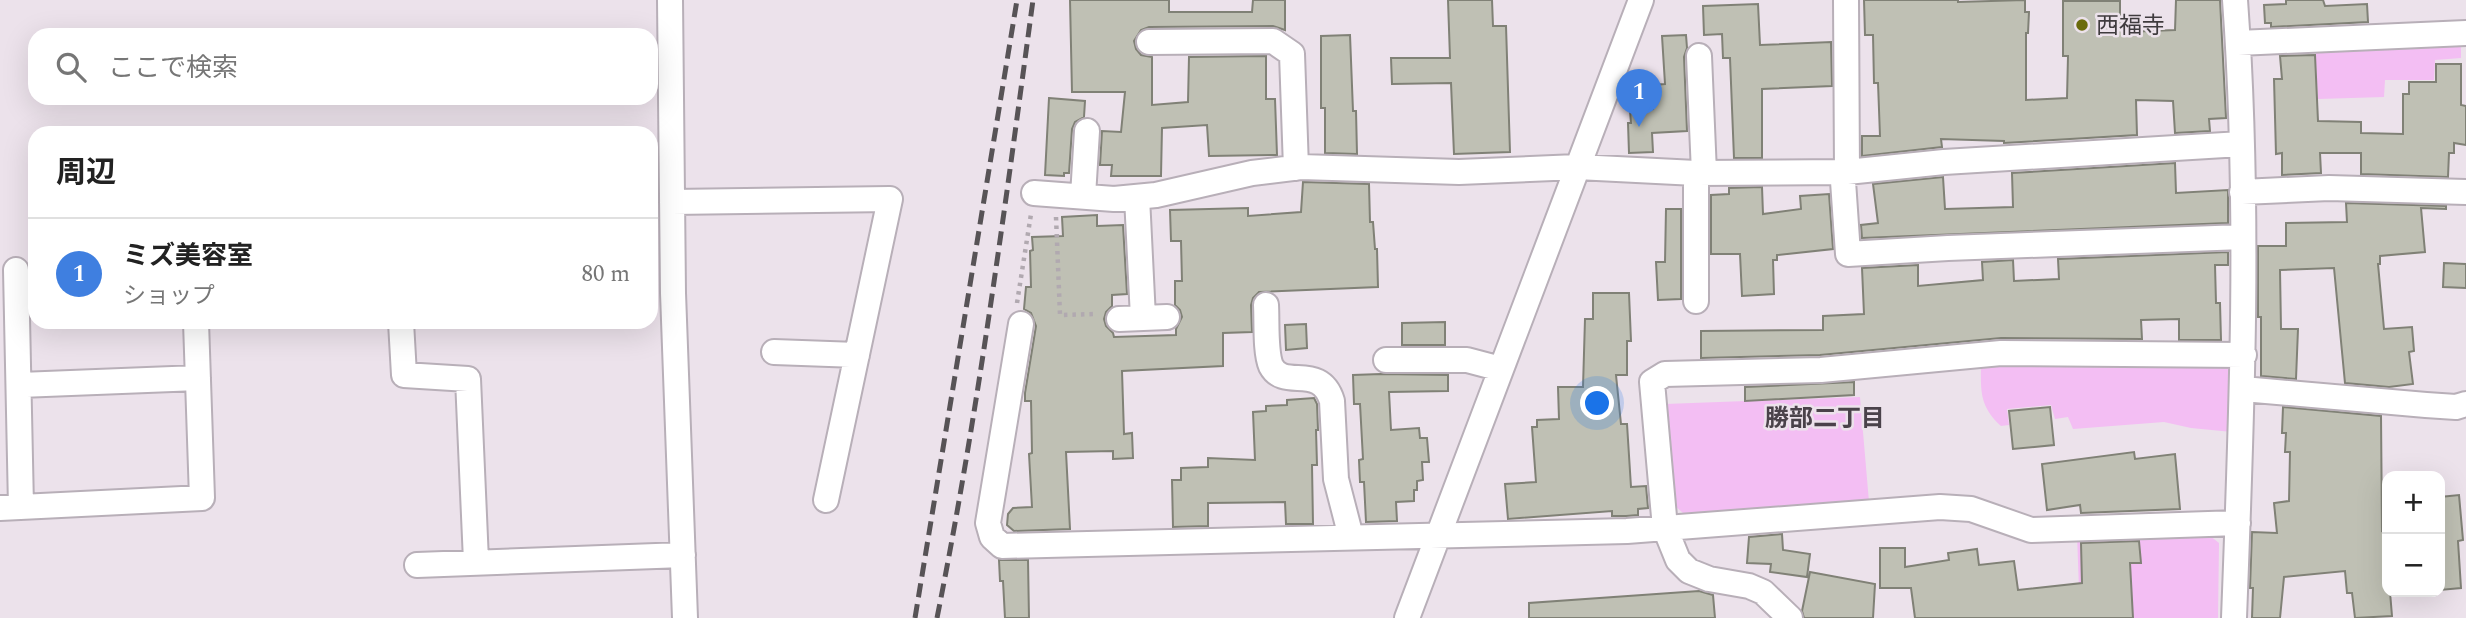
<!DOCTYPE html>
<html lang="ja">
<head>
<meta charset="utf-8">
<style>
	:root { --surface:#fff; --page:#f2f2f2; --text:#222; --muted:#767676; --line:#e0e0e0; --accent:#0b8043 }
	body { margin:0; font-family:Spectral,"Noto Sans JP",serif; background:var(--page); color:var(--text) }
	.controls { position:absolute; right:21px; bottom:21px; display:grid; overflow:hidden; border-radius:14px; box-shadow:0 7px 28px #0002 }
	.controls button { width:63px; height:63px; display:grid; place-items:center; padding:0; border:0; border-bottom:2px solid var(--line); background:var(--surface); color:var(--text); font:35px sans-serif }
	.you { position:absolute; left:1598px; top:404px; width:24px; height:24px; margin:-18px; border:5px solid #fff; border-radius:50%; background:#1a73e8; box-shadow:0 0 0 10px #1a73e833 }
	.badge { display:grid; place-items:center; width:46px; height:46px; border-radius:50%; background:var(--accent); color:#fff; font-size:23px; font-weight:700 }
	.pin { position:absolute; translate:-50% -58px; filter:drop-shadow(0 2px 4px #0008) }
	.pin::after { content:''; position:absolute; top:37px; width:24px; height:21px; background:inherit; clip-path:polygon(0 0,100% 0,50% 100%) }
	.list { margin:0; padding:0; list-style:none }
	h2 { display:flex; justify-content:space-between; align-items:center; height:91px; margin:0; padding:0 28px; font-size:30px }
	h2 small { font-size:23px; font-weight:400; color:var(--muted) }
	.list li { display:grid; grid-template-columns:46px 1fr auto; gap:21px; align-items:center; box-sizing:border-box; height:112px; padding:0 28px; border-top:2px solid var(--line) }
	.list b { display:block; font-size:26px; white-space:nowrap }
	.list p { margin:0; font-size:23px; white-space:nowrap; color:var(--muted) }
	.list em { font-size:23px; font-style:normal; color:var(--muted) }
	.icon { flex:none; width:38px; height:38px; fill:none; stroke:currentColor; stroke-width:2; stroke-linecap:round; stroke-linejoin:round }
	.map { position:relative; flex:none; width:2466px; height:618px; overflow:hidden }
	.search { position:absolute; background:var(--surface); box-shadow:0 7px 28px #0002; left:28px; top:28px; width:630px; height:77px; display:flex; align-items:center; gap:18px; box-sizing:border-box; padding:0 24px; border-radius:21px; color:var(--muted); font-size:26px }
	.panel { position:absolute; background:var(--surface); box-shadow:0 7px 28px #0002; left:28px; top:126px; width:630px; height:203px; border-radius:21px }
	.map>svg:first-child { display:block }
</style>
</head>
<body>
<div class="map">
<svg width="2466" height="618" viewBox="0 0 2466 618">
	<rect width="100%" height="100%" fill="#ece2eb"/>
	<!-- green -->
	<path fill="#f3bef3" d="M2461 39V58L2435 60 2434 80H2385L2384 97 2318 99 2315 44Z
		M1981 359 2233 360 2232 432 2191 428 2164 422 2073 429 2068 417 2055 419 2051 405 2007 409 2009 425 2001 426C1978 405 1981 389 1981 359Z
		M1860 397 1869 502 1683 513 1674 505 1665 404Z
		M2204 531 2219 543 2218 618H2080L2077 534Z"/>
	<!-- building -->
	<path fill="#bfc0b4" stroke="#808176" stroke-width="2" d="M1070 0H1169V12H1252L1253 0H1285V30L1273 26 1149 27 1141 30 1134 41 1136 49 1141 55 1152 57V105L1188 102 1189 57 1266 56V99H1275L1277 155 1209 156 1207 125 1162 128 1161 176H1111L1112 165H1100L1102 131 1121 132 1125 92H1072Z
		M1448 0H1492L1493 26H1506L1510 152 1454 154 1451 83 1392 84 1391 58H1450Z
		M1864 0H1958V2L2025 0V12H2029L2028 33H2026V100L2067 98 2068 56H2063V1H2120V17H2126V32L2175 30 2176 0H2220L2226 118 2209 119 2210 131 2175 133 2173 101 2136 100 2137 135 2004 143V141L1941 139 1942 147 1862 156V136H1880L1878 83H1874L1873 35H1865Z
		M2286 0H2323L2325 6 2367 4 2368 22 2271 27V23H2265L2264 5 2286 4Z
		M1758 4 1760 45 1831 42 1832 86 1762 89V158H1734L1730 58H1723L1722 34 1704 35 1703 6Z
		M1350 35 1353 111H1356L1357 154 1325 153V108H1321V36Z
		M1686 35 1687 48 1684 57 1687 131 1652 133 1653 152 1629 153 1628 123H1631L1630 111 1653 109 1651 85 1665 84 1662 36Z
		M2315 55 2318 121 2361 122V133L2403 134V94H2409V82H2436V64H2461V105L2466 106V145L2454 143V153H2449L2448 177 2361 174V153H2320L2321 173 2282 175V153L2276 154 2274 79H2282L2280 56Z
		M1049 98 1085 101 1084 117 1075 122 1072 129 1069 173H1064V176L1045 175Z
		M2175 163 2176 193 2228 190V223L1862 238 1861 225 1878 223 1873 184 1943 177 1945 209 2013 207 2012 173Z
		M1303 182 1369 184 1370 222H1373L1375 249H1377L1378 287 1259 292 1253 298 1251 305 1252 332 1223 333V366L1122 371 1124 434 1132 433 1133 458 1113 459V451L1066 452 1070 529 1014 531 1007 525 1008 514 1013 508 1032 507 1029 454 1032 453 1031 401H1025V393L1036 326 1031 313 1024 309 1026 287H1031L1030 251 1033 250 1032 237 1063 236 1062 217 1097 215V226L1123 225 1127 294 1112 295V306L1106 312 1104 319 1106 326 1113 333 1114 337 1176 335V329L1182 317 1180 310 1175 305V281H1182L1181 241H1171L1170 210 1248 208V216L1301 212Z
		M1762 187 1763 214 1801 209 1800 196 1829 194 1833 249 1777 255V260H1773L1774 294 1742 296 1740 254H1711V195L1729 194V188Z
		M2346 203 2446 206V209L2421 208 2425 252 2380 256V264H2378L2384 329 2412 327 2414 351 2409 352 2413 384 2389 387 2345 383 2334 268 2280 270 2281 329H2298L2296 379 2261 376V317H2258V246H2286V223L2347 222Z
		M1666 209H1681V299L1658 300 1656 262H1665Z
		M2228 252V265H2215L2216 303H2220L2221 340H2179V319L2141 320 2142 339 2001 338 1820 355 1701 358V331L1823 330V316L1864 314 1862 268 1918 265V286L1983 280 1982 262 2013 260 2014 281 2059 279 2058 259Z
		M2444 263 2466 264V288L2443 287Z
		M1593 293H1629L1631 341H1627V375H1616L1621 424H1627L1631 487 1646 486 1648 508 1638 509V515L1626 516H1612V511L1508 519 1505 484 1536 482 1532 427H1537V420L1559 419 1558 387H1583L1585 319H1593Z
		M1445 322V345H1402V323Z
		M1306 324 1307 348 1286 350 1285 325Z
		M1381 374 1448 375V391L1389 392 1391 430 1419 428 1420 438H1427L1429 462H1422L1423 480 1417 481V490H1414V501L1396 502 1397 521 1366 522 1364 482H1360L1359 460 1363 459 1360 404H1354L1353 375Z
		M1854 382V395L1745 401V387Z
		M1314 398 1317 404 1318 430H1316L1317 465H1312L1313 524H1286L1285 502 1208 503V526L1173 527 1172 480H1181V468L1208 467V458L1255 460 1253 412 1266 411V406L1287 405V400Z
		M2050 407 2054 445 2013 449 2009 411Z
		M2283 407 2381 416 2382 531 2387 530V592H2390L2392 616 2355 618 2352 593H2347L2345 571 2284 577 2280 618H2252L2253 588H2250L2252 532 2277 533 2274 503 2289 501 2290 452H2285L2286 433H2282Z
		M2134 452 2135 459 2175 454 2180 509 2081 513 2080 505 2047 510 2042 464Z
		M2459 495 2463 540 2458 541 2461 588 2440 590V497Z
		M1782 534 1783 550 1810 554 1807 577 1770 572 1771 564 1747 563 1749 537Z
		M2139 541 2141 563H2130L2133 618H1915L1911 588H1880V548H1905V567L1949 560 1948 553 1977 549 1979 565 2014 561 2018 590 2082 583 2081 543Z
		M999 560H1028L1029 618H1005L1003 581H1000Z
		M1810 572 1875 584 1873 618H1804L1802 611Z
		M1699 591 1713 595 1715 618H1529V603Z"/>
	<g fill="none" stroke-linecap="round" stroke-linejoin="round">
		<defs>
			<path id="minor" d="M670 0 673 293 685 618
				M1846 0 1847 172 1843 181 1848 254 1948 248 2243 237
				M1149 42 1273 41 1292 54 1296 168
				M2238 43 2466 33
				M1699 56 1704 173
				M1696 173V301
				M2242 192 2329 188 2466 192
				M1034 193 1114 199 1156 195 1252 173 1301 167 1459 172 1577 167 1696 173 1847 172 1944 162 2241 144
				M1083 196 1087 131
				M1137 197 1143 318
				M672 202 890 199 826 500
				M16 270 21 507
				M1266 305C1267 321 1265 352 1271 366 1284 391 1320 362 1332 401L1336 479 1351 537
				M1119 319 1167 317
				M401 322 404 375 468 379 476 561
				M1021 324 988 523 992 537 1002 546 1627 531 1940 507 1971 509 2031 530 2238 523
				M774 352 857 355
				M1386 360H1467L1501 369
				M20 385 198 378
				M2243 389 2426 405 2456 407 2466 404
				M0 508 202 498 196 322
				M417 565 683 555
				M1407 618 1641 0
				M1790 618 1763 592 1749 586 1709 579 1689 571 1678 560 1665 528 1652 382 1665 374 1821 370 2001 353 2244 355
				M2234 618C2242 412 2250 206 2235 0"/>
		</defs>
		<!-- minor casing -->
		<use href="#minor" stroke="#b8afb8" stroke-width="28"/>
		<!-- path -->
		<path stroke="#b1a9b0" stroke-width="4.5" stroke-dasharray="3.5 5" stroke-linecap="butt" d="M1056 217 1060 315 1097 314
			M1017 303 1031 214"/>
		<!-- minor -->
		<use href="#minor" stroke="#fff" stroke-width="24"/>
		<!-- rail -->
		<path stroke="#575356" stroke-width="5" stroke-dasharray="14 7" stroke-linecap="butt" d="M915 618 1017 0
			M937 618C978 413 1005 207 1033 0"/>
	</g>
	<!-- markers -->
	<circle fill="#6a6b0b" stroke="#ece2eb" stroke-width="2.5" cx="2082" cy="25" r="7"/>
	<g text-anchor="middle" stroke-width="5" stroke-linejoin="round" paint-order="stroke">
		<!-- poi labels -->
		<g font-size="23" fill="#3f3b3e" stroke="#ece2eb" text-anchor="start">
			<text x="2096" y="33">西福寺</text>
		</g>
		<!-- neighbourhood labels -->
		<g font-size="24" font-weight="bold" fill="#4a424a" stroke="#ece2eb">
			<text x="1825" y="426">勝部二丁目</text>
		</g>
	</g>
</svg>
<div class="controls">
<button>+</button>
<button>−</button>
</div>
<div class="you"></div>
<div class="pin badge" style="left:1639px;top:127px;background:#3f7fe0">1</div>
<div class="search"><svg class="icon" aria-label="search" viewBox="0 0 24 24"><circle cx="10" cy="10" r="6"/><path d="M15 15l6 6"/></svg>ここで検索</div>
<section class="panel">
<h2>周辺<small></small></h2>
<ul class="list">
<li><span class="badge" style="background:#3f7fe0">1</span><div><b>ミズ美容室</b><p>ショップ</p></div><em>80 m</em></li>
</ul>
</section>
</div>
</body>
</html>
